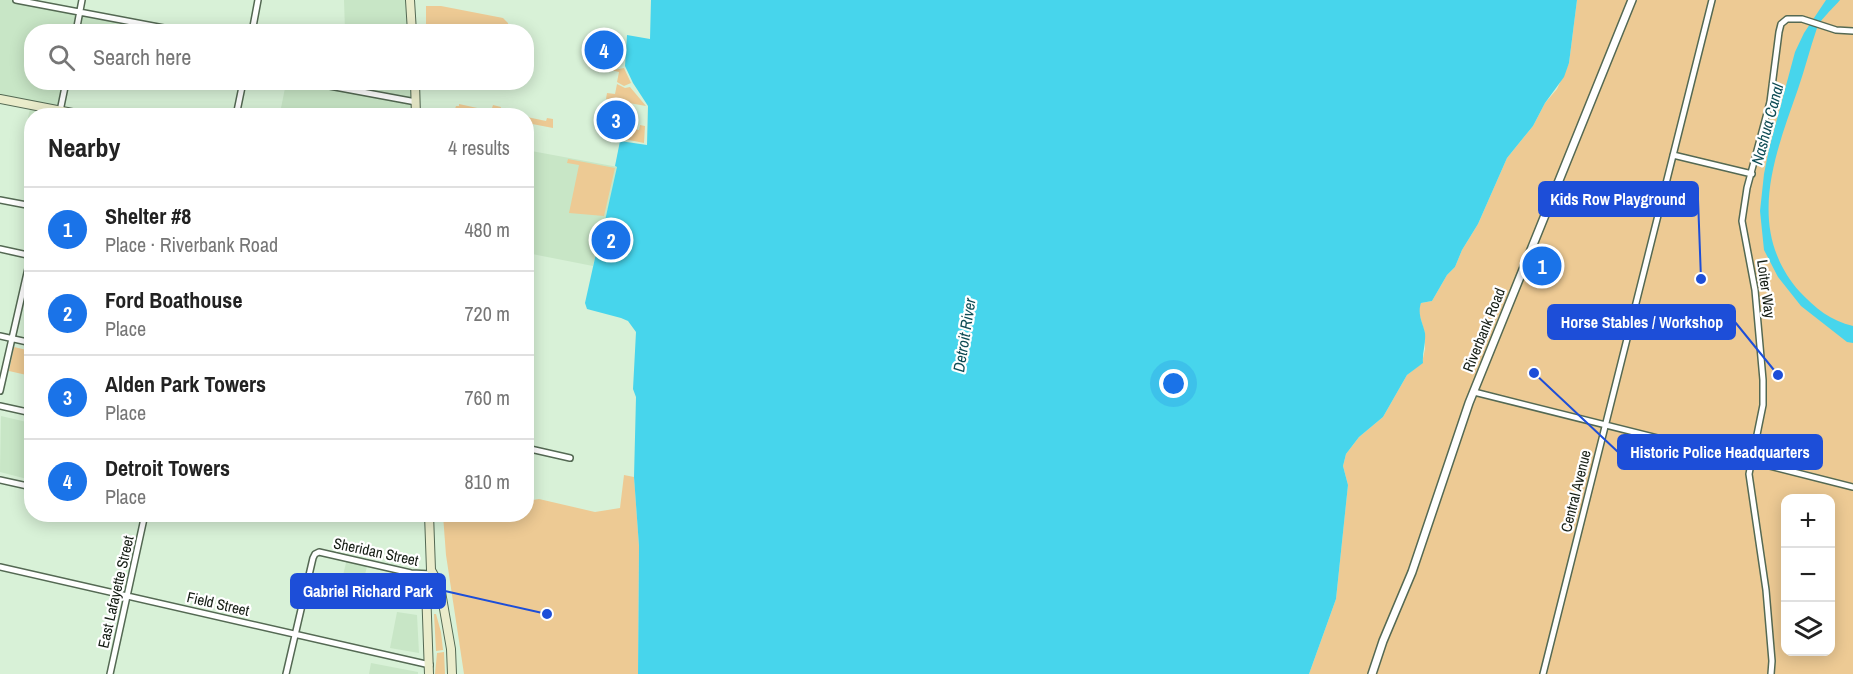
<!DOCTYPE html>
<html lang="en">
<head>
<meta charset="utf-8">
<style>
	:root { --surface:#fff; --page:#f6f6f6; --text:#222; --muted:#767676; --line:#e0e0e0; --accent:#1a73e8 }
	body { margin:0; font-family:"Archivo Narrow",sans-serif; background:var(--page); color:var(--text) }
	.controls { position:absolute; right:18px; bottom:18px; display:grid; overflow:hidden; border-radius:12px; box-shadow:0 3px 15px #0003 }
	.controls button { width:54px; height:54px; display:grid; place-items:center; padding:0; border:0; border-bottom:2px solid var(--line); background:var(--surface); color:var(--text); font:30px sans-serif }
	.you { position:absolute; left:1174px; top:384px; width:21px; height:21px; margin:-15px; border:4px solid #fff; border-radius:50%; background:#1a73e8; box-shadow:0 0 0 9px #1a73e833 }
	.badge { display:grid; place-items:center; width:39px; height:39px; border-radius:50%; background:var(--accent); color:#fff; font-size:20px; font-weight:700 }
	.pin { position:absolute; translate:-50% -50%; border:3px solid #fff; box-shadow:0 2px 6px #0006 }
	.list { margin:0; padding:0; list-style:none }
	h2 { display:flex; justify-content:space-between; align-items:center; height:78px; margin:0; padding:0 24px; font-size:26px }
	h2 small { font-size:20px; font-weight:400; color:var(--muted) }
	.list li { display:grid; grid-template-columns:39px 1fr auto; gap:18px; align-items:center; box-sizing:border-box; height:84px; padding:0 24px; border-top:2px solid var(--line) }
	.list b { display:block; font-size:22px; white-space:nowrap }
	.list p { margin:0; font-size:20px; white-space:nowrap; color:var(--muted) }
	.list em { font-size:20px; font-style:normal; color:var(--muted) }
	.icon { flex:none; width:33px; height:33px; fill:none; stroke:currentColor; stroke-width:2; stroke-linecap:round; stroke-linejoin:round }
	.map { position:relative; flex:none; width:1853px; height:674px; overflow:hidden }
	.search { position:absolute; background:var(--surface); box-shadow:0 3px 15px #0003; left:24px; top:24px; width:510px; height:66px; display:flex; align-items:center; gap:15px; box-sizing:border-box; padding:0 21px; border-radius:24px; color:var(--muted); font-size:22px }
	.panel { position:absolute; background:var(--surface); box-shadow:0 3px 15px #0003; left:24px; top:108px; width:510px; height:414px; border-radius:24px }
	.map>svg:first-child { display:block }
</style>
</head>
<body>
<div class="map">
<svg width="1853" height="674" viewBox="0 0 1853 674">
	<rect width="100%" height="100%" fill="#d8f1d7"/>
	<!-- built -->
	<path fill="#c8e6c6" d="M0 0H34L33 3 119 19 116 31 32 32V82L66 83 60 110 40 106 38 115 32 116 31 136 24 134 31 105 0 99Z
		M344 0H410L412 31H345Z
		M286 83H308L344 89V83H415L416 115 291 116 280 113Z
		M526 150 618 167 604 225 626 231 619 255 597 249 593 266 527 253Z
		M1 416 31 423V480L0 472Z
		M347 559 368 563 357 604 337 599Z
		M397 612 417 615 419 653 390 648Z
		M371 663 418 672V674H369Z"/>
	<!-- green -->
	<path fill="#edca94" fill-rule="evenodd" d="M1577 0H1853V674H1309L1336 599 1348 485 1343 466 1346 454 1359 437 1383 417 1407 375 1422 363 1425 349V334L1418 309 1421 303 1432 301 1447 275 1455 267 1462 250 1478 224 1507 158 1533 126 1545 103 1557 89 1569 63ZM1786 498H1830V652H1786Z
		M426 6H441L503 18 508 23 509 31H448L426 27Z
		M611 68 614 70 624 68 631 83 624 86 617 82 619 72 611 70Z
		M617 84 625 88 630 87 646 106 606 99 607 93 615 94Z
		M459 104 491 111 493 105 501 107 499 115H488L455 109 456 106H459Z
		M527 117 546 121 547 118 553 119V128L527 123Z
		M640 125 645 126 644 143 614 137 619 129H625L630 132 635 129 639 130Z
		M568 159 615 168 604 216 569 213 579 165 567 163Z
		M14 347 31 351V376L9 371Z
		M624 475 634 477 639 546 638 674H464L446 555 443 515H490L513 520 514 515 526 514 527 501 539 499 595 512 620 508Z
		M434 614H436L441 632 443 650 436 651Z
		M444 652 445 674H435L437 653Z"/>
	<!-- water -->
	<path fill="#47d5ec" d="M651 0H1577L1569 63 1564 77 1545 103 1533 126 1507 158 1478 224 1462 250 1455 267 1447 275 1432 301 1421 303C1417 314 1423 323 1425 333 1426 344 1422 353 1423 363L1407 375 1383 417 1359 437 1346 454 1343 466 1348 485 1336 599 1309 674H638L639 546 634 477 636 397 633 389 636 332 628 321 621 318 587 309 585 303 597 249 619 255 626 231 604 225 617 167 615 166 620 141 647 145 648 106 633 83 625 66 627 35 650 39Z
		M1826 0H1840C1835 6 1819 21 1817 28 1810 48 1805 69 1798 89 1774 157 1745 230 1800 292 1815 308 1831 321 1853 326V343L1847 342 1801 306 1778 277 1764 250 1760 211 1764 174 1769 149 1795 52 1804 33Z"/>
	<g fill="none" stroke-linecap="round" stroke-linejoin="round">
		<defs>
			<path id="minor" d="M16 0 185 32
				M76 32 82 0
				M252 32 258 0
				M308 82 416 102
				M59 116 66 82
				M236 116 243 82
				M1673 155 1752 174
				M0 200 32 206
				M0 249 32 256
				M0 336 32 343
				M0 391 32 251
				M1474 392 1853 487
				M0 406 32 413
				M526 448 570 458
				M0 480 32 487
				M0 567 430 665
				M110 674 145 514
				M286 674 313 558 315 554 319 552 411 573 432 574
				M1543 674 1712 0
				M1771 674 1772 661 1766 590 1749 474 1763 405V380L1755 290 1742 221 1747 188 1770 102 1779 32 1781 24 1787 19H1802L1836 30 1853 31"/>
			<path id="tertiary" d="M1372 674 1383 641 1412 572 1469 403 1632 0"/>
			<path id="secondary" d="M410 0 412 32
				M415 82 416 116
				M0 99 88 116
				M429 514 431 570 440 586 451 649 452 674
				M429 674 426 588 432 574"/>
		</defs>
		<!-- minor casing -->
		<use href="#minor" stroke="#546953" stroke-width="8"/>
		<!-- tertiary casing -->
		<use href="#tertiary" stroke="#546953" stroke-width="10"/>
		<!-- secondary casing -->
		<use href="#secondary" stroke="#546953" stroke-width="10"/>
		<!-- minor -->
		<use href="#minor" stroke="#fff" stroke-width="5"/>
		<!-- tertiary -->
		<use href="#tertiary" stroke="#fff" stroke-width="7"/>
		<!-- secondary -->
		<use href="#secondary" stroke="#eaeccb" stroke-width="8"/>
	</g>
	<g text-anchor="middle" stroke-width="4.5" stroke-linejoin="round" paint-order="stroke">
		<!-- street labels -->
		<g font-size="15" fill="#151d14" stroke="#fff">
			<text transform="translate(1766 289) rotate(82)" y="5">Loiter Way</text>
			<text transform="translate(1484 330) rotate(-68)" y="5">Riverbank Road</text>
			<text transform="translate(1576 491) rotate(-76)" y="5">Central Avenue</text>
			<text transform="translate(376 552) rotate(12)" y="5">Sheridan Street</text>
			<text transform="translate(116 592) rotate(-77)" y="5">East Lafayette Street</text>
			<text transform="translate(218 604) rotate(13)" y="5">Field Street</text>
		</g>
		<!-- water labels -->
		<g font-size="16" font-style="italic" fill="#0e4c55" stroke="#fff">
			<text transform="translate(1767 124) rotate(-75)" y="6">Nashua Canal</text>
			<text transform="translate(964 335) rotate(-81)" y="6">Detroit River</text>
		</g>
	</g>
	<!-- callouts -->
	<path fill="none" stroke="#1d4ed8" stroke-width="2" d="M1701 279L1698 199M1778 375L1735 322M1534 373L1618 452M547 614L445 591"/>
	<g fill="#1d4ed8" stroke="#fff" stroke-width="2">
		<circle cx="1701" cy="279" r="6"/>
		<circle cx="1778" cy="375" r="6"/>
		<circle cx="1534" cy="373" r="6"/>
		<circle cx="547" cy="614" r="6"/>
	</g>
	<g fill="#1d4ed8" stroke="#1d4ed8" stroke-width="2">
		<rect x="1539" y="182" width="159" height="34" rx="6"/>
		<rect x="1548" y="305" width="187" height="34" rx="6"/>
		<rect x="1618" y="435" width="204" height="34" rx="6"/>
		<rect x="291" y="574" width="154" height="34" rx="6"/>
	</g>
	<g font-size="16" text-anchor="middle" font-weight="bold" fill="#fff">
		<text x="1618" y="205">Kids Row Playground</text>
		<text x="1642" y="328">Horse Stables / Workshop</text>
		<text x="1720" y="458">Historic Police Headquarters</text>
		<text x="368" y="597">Gabriel Richard Park</text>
	</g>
</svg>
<div class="controls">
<button>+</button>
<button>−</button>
<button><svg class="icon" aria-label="layers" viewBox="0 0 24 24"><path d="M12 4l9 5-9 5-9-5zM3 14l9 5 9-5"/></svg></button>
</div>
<div class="you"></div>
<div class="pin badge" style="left:1542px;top:266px">1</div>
<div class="pin badge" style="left:611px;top:240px">2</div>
<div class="pin badge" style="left:616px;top:120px">3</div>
<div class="pin badge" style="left:604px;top:50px">4</div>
<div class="search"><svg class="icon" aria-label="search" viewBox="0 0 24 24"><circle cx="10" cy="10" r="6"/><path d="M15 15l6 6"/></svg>Search here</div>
<section class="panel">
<h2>Nearby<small>4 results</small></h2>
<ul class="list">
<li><span class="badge">1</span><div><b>Shelter #8</b><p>Place · Riverbank Road</p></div><em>480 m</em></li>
<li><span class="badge">2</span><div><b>Ford Boathouse</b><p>Place</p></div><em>720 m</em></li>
<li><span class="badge">3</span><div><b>Alden Park Towers</b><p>Place</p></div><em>760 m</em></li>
<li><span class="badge">4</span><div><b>Detroit Towers</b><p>Place</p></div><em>810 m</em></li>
</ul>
</section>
</div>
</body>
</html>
